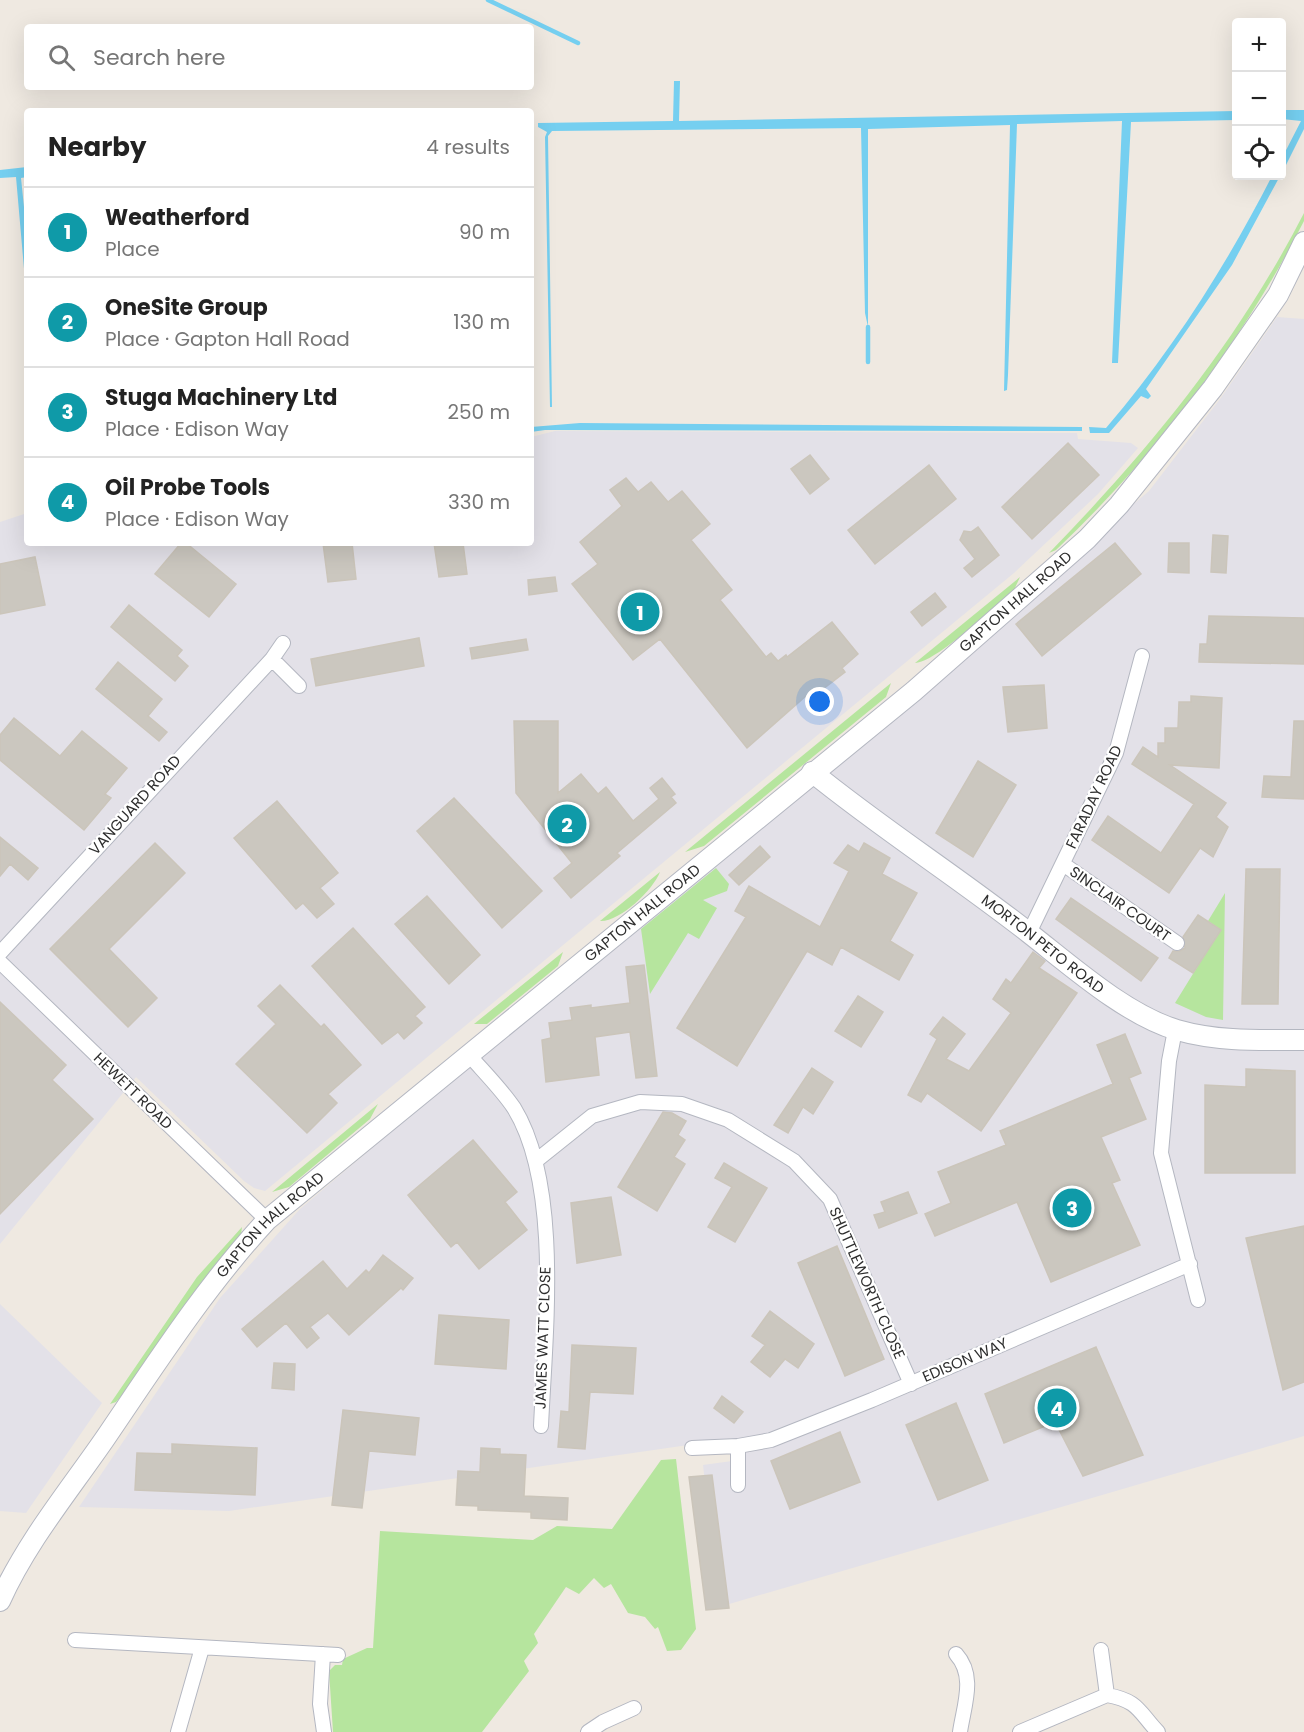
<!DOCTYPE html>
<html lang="en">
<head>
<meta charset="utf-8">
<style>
	:root { --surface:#fff; --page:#f6f6f6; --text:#222; --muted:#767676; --line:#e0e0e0; --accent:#2563eb }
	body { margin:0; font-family:Poppins,sans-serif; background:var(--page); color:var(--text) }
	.controls { position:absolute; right:18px; top:18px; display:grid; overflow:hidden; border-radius:6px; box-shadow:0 6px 24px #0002 }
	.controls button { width:54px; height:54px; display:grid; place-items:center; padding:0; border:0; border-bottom:2px solid var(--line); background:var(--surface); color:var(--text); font:30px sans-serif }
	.you { position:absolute; left:820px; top:702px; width:21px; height:21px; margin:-15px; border:4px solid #fff; border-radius:50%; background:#1a73e8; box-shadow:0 0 0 9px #1a73e833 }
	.badge { display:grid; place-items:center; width:39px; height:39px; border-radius:50%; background:var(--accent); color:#fff; font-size:20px; font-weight:700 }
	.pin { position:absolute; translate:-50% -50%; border:3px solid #fff; box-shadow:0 2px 6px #0006 }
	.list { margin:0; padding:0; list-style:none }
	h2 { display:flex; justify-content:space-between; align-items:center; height:78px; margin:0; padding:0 24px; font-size:26px }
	h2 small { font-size:20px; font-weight:400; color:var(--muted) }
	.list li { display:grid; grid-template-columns:39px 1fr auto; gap:18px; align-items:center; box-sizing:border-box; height:90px; padding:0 24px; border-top:2px solid var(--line) }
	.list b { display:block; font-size:22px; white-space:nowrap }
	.list p { margin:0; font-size:20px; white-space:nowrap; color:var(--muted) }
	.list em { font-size:20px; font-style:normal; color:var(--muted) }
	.icon { flex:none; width:33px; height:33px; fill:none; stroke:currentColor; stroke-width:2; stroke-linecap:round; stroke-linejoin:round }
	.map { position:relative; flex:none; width:1304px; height:1732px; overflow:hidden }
	.search { position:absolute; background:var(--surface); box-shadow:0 6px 24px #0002; left:24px; top:24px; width:510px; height:66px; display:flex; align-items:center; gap:15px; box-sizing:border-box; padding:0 21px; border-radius:6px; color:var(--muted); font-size:22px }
	.panel { position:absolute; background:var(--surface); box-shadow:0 6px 24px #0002; left:24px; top:108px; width:510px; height:438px; border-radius:6px }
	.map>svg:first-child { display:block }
</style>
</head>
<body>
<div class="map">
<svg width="1304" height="1732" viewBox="0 0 1304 1732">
	<rect width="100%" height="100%" fill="#efe9e1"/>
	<!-- industrial -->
	<path fill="#e3e1e8" d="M1277 317 1304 319V1436L719 1607 703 1465 739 1460 723 1440 229 1511 79 1507 220 1298 300 1209 1149 491 1220 399Z
		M555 431 1077 433 1078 439 1131 443 1138 448 1098 494 1014 573 265 1191 254 1188 244 1181 136 1077 0 1244V522L27 513V543H531V437Z
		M0 1304 102 1403 26 1513 0 1511Z"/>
	<!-- green -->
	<path fill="#b6e59e" d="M1304 213V221C1241 344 1156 455 1056 550L1049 553C1151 448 1237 343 1304 213Z
		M1020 577 1014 590C996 606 935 663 915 663Z
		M891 683 886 697 704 846 685 852Z
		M716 868 729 884 727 891 703 900 717 908 699 939 688 933 650 994 641 929Z
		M660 872C653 890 620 922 600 921Z
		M1225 893 1223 1020 1206 1017 1175 1003 1220 930 1208 921Z
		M563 952 558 966 487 1024H474Z
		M378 1104 370 1119 289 1187 272 1192Z
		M242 1227 241 1235 131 1385 116 1402 110 1404 197 1277Z
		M676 1459 696 1629 681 1650 667 1651 658 1627 655 1629 645 1617 628 1613 611 1584 604 1588 594 1578 579 1594 566 1587 534 1634 538 1643 524 1661 529 1671 482 1732H333L329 1671 335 1665H342L343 1659 367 1648H373L380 1531 533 1540 557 1526 612 1529 661 1460Z"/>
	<!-- water -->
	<path fill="#75cff0" d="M674 81H680L679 121 1236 111V120L1131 122 1118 363H1112L1122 121 1017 124 1008 375 1007 390 1004 391 1010 125 868 129V327L865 313 861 128 552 131 548 136 552 407H550L545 137 547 132 538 127V123L673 121Z
		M1282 110H1304V129L1282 173V158L1301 121 1282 119Z
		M27 167V177L21 178 27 236V303L16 177 0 178V170Z
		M1272 176H1280L1232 265 1146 389 1151 396 1148 399 1141 396 1109 433H1090L1089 427 1106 428C1172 351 1226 266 1272 176Z
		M580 423 1082 427V431L545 430 531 432V427Z"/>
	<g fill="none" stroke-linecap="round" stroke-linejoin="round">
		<!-- stream -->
		<path stroke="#75cff0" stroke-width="4.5" d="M488 0 578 43
			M868 327V362"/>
	</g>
	<!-- building -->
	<path fill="#cbc7bf" stroke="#cbc5ba" stroke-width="1.5" d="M1068 443 1099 475 1032 539 1002 507Z
		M810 455 829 479 810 494 791 469Z
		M929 465 956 499 875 564 848 530Z
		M626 478 638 492 651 482 668 502 682 491 710 524 691 540 732 590 720 600 766 657 771 653 778 661 786 655 787 657 832 622 858 654 842 668 845 672 818 693 815 688 747 748 660 639 633 660 572 584 598 564 580 542 622 506 610 490Z
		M978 527 999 555 972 577 964 568 975 559 960 540 964 531 971 532Z
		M1213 535 1228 536 1226 573 1211 572Z
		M181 543H186L236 584 209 617 155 574Z
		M323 543H352L356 579 328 582Z
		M434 543H463L467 574 439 577Z
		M1115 543 1141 574 1042 656 1016 624Z
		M1169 543H1189V573L1168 572Z
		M35 557 45 605 0 614V564Z
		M555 577 557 591 529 595 528 580Z
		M935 593 946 607 922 626 911 612Z
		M129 605 182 650 177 656 188 666 175 681 111 627Z
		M1209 616 1304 618V664L1199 662 1200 644H1207Z
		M419 638 424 666 316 686 311 659Z
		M526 639 528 650 472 659 470 648Z
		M118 662 162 699 148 716 167 732 159 741 96 689Z
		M1044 685 1047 728 1008 732 1003 687Z
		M1191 696 1222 698 1219 768 1170 765 1226 803 1216 817 1228 827 1213 857 1200 848 1169 893 1092 840 1108 816 1161 853 1194 804 1132 764 1143 747 1158 757V743H1165V728H1178L1179 702H1191Z
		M14 718 60 756 82 731 127 768 105 794 111 798 84 830 0 760V735Z
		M514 721H558V793L581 774 598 794 606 787 633 821 659 799 650 788 662 778 675 794 671 797 676 803 617 853 620 856 571 898 554 878 572 863 516 793Z
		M1294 721H1304V799L1262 797 1264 776 1291 777Z
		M978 761 1016 785 973 857 936 833Z
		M454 798 542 891 502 928 417 831Z
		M277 801 338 873 320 888 334 904 317 918 303 903 296 909 234 838Z
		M0 837 38 868 28 880 10 864 0 876Z
		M155 843 185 873 109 949 157 998 128 1027 50 949Z
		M864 843 890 858 882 874 917 893 890 941 913 955 899 980 841 947 832 965 807 951 737 1066 677 1028 746 917 735 911 749 886 820 927 849 871 834 863 848 845 859 852Z
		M760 846 770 857 739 885 729 875Z
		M1246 869H1280L1278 1004H1242Z
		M427 896 480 955 449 984 395 924Z
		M1071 898 1158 958 1141 981 1056 919Z
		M1198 915 1221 930 1193 973 1169 958 1173 951H1180L1185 948 1183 937Z
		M353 928 425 1007 415 1016 422 1023 404 1039 398 1032 382 1044 312 966Z
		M1033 952 1045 961 1039 968 1077 993 981 1131 927 1093 921 1102 908 1095 937 1039 930 1034 943 1017 965 1034 946 1059 969 1071 1011 1013 993 999 1006 979 1011 983Z
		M644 965 657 1076 636 1078 630 1032 595 1037 599 1075 546 1082 542 1040 551 1038 549 1023 572 1020 570 1008 591 1005V1008L630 1003 626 967Z
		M280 985 321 1027 324 1024 361 1065 328 1094 337 1103 307 1133 236 1064 276 1024 258 1006Z
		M858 996 883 1012 861 1047 835 1031Z
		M0 1002 66 1065 52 1080 93 1119 0 1214Z
		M1125 1034 1141 1073 1129 1078 1146 1119 1101 1137 1120 1180 1112 1183 1140 1245 1051 1282 1017 1202 935 1236 925 1214 951 1203 938 1172 1006 1145 1000 1131 1113 1084 1097 1045Z
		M812 1068 833 1082 813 1114 803 1107 788 1133 774 1125Z
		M1246 1069 1295 1071V1173H1205V1085L1246 1087Z
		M663 1112 672 1113 686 1121 678 1135 685 1140 674 1157 685 1164 657 1211 618 1187Z
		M473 1140 517 1192 505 1202 527 1230 479 1269 457 1242 451 1247 408 1195Z
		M724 1163 767 1188 735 1242 708 1227 732 1187 715 1178Z
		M908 1192 917 1213 879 1228 874 1215 885 1212 881 1202Z
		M611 1197 621 1255 577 1263 571 1203Z
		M1304 1226V1382L1283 1390 1246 1238Z
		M837 1246 884 1359 845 1376 798 1263Z
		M383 1255 413 1278 403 1290 401 1288 349 1335 328 1313 310 1327 319 1338 307 1348 286 1323 257 1347 242 1329 323 1261 347 1289 366 1270 369 1273Z
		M770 1311 814 1344 798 1368 785 1359 770 1377 751 1362 765 1345 752 1336Z
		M439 1315 509 1320 506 1369 435 1364Z
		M572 1345 636 1348 633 1394 590 1392 585 1449 558 1447 561 1411 569 1412Z
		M1096 1347 1143 1455 1083 1476 1055 1422 1004 1443 985 1394Z
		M274 1363 295 1364 294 1390 272 1388Z
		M722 1396 743 1412 734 1423 714 1408Z
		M956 1403 988 1480 938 1500 906 1425Z
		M343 1410 419 1418 415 1455 369 1451 362 1508 332 1505Z
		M840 1432 860 1482 790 1509 771 1461Z
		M172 1444 257 1448 255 1495 135 1490 137 1453 172 1454Z
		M481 1448 500 1449V1454L526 1455 524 1496 568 1498 567 1520 531 1518V1512L478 1510V1506L456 1505 458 1471 480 1472Z
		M712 1475 729 1608 706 1610 689 1477Z"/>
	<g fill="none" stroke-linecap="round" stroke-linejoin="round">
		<defs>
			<path id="street" d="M272 659 299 686
				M1063 864 1177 943
				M1029 933 1116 753 1142 656
				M0 953 272 659 283 643
				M0 962 267 1220
				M1175 1030 1169 1061 1161 1153 1198 1300
				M470 1056C484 1072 502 1090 514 1108 562 1186 545 1336 541 1426
				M537 1160 592 1116 640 1102 682 1104 728 1120 794 1161 830 1199 911 1384
				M738 1446V1485
				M692 1448 738 1446 771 1440 872 1400 1190 1264
				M75 1640 338 1655
				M1101 1650 1107 1695C1139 1701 1138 1711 1158 1732
				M323 1654 320 1704 324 1732
				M956 1654C976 1676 964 1705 960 1732
				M178 1732 202 1648
				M588 1732 603 1722 634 1708
				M1020 1732 1107 1695"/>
			<g id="secondary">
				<path id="s1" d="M812 772C882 829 958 877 1029 933 1070 965 1126 1015 1177 1030 1219 1042 1261 1040 1304 1040"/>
				<path id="s2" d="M0 1601C26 1543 68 1492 104 1440 155 1365 205 1287 267 1220L914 691 1087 539 1119 505 1213 388 1278 295 1304 242"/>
			</g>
		</defs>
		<!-- street casing -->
		<use href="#street" stroke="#b4b7c1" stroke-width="16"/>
		<!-- secondary casing -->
		<use href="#secondary" stroke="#b4b7c1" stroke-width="22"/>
		<!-- street -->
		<use href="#street" stroke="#fff" stroke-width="14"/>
		<!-- secondary -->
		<use href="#secondary" stroke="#fff" stroke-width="20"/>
	</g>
	<g text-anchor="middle" stroke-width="4.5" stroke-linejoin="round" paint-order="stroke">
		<!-- street labels -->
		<g font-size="15" fill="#2e2e2e" stroke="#fff">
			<text dy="5" stroke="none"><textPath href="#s2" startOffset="1437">GAPTON HALL ROAD</textPath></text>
			<text transform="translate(1094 797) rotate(-65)" y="5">FARADAY ROAD</text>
			<text transform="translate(135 805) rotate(-48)" y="5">VANGUARD ROAD</text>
			<text transform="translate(1120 904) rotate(35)" y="5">SINCLAIR COURT</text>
			<text dy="5" stroke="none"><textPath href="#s2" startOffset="951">GAPTON HALL ROAD</textPath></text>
			<text dy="5" stroke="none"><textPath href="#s1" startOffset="288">MORTON PETO ROAD</textPath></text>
			<text transform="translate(133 1091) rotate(44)" y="5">HEWETT ROAD</text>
			<text dy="5" stroke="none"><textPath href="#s2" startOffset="465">GAPTON HALL ROAD</textPath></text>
			<text transform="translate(867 1283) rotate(66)" y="5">SHUTTLEWORTH CLOSE</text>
			<text transform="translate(543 1338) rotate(-88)" y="5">JAMES WATT CLOSE</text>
			<text transform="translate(965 1360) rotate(-23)" y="5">EDISON WAY</text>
		</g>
	</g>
</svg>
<div class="controls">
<button>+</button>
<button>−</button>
<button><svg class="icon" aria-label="locate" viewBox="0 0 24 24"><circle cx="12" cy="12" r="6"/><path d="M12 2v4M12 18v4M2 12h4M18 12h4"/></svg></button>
</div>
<div class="you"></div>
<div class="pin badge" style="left:640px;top:612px;background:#0f9aa8">1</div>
<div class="pin badge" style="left:567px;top:824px;background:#0f9aa8">2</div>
<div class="pin badge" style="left:1072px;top:1208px;background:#0f9aa8">3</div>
<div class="pin badge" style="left:1057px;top:1408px;background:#0f9aa8">4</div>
<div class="search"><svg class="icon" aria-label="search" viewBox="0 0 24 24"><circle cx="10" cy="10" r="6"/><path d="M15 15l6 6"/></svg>Search here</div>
<section class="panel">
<h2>Nearby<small>4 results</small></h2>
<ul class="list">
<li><span class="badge" style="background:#0f9aa8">1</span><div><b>Weatherford</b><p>Place</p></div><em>90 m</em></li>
<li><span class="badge" style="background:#0f9aa8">2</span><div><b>OneSite Group</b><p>Place · Gapton Hall Road</p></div><em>130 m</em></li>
<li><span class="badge" style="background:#0f9aa8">3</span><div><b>Stuga Machinery Ltd</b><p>Place · Edison Way</p></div><em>250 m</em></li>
<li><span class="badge" style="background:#0f9aa8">4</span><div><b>Oil Probe Tools</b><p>Place · Edison Way</p></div><em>330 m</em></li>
</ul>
</section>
</div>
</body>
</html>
